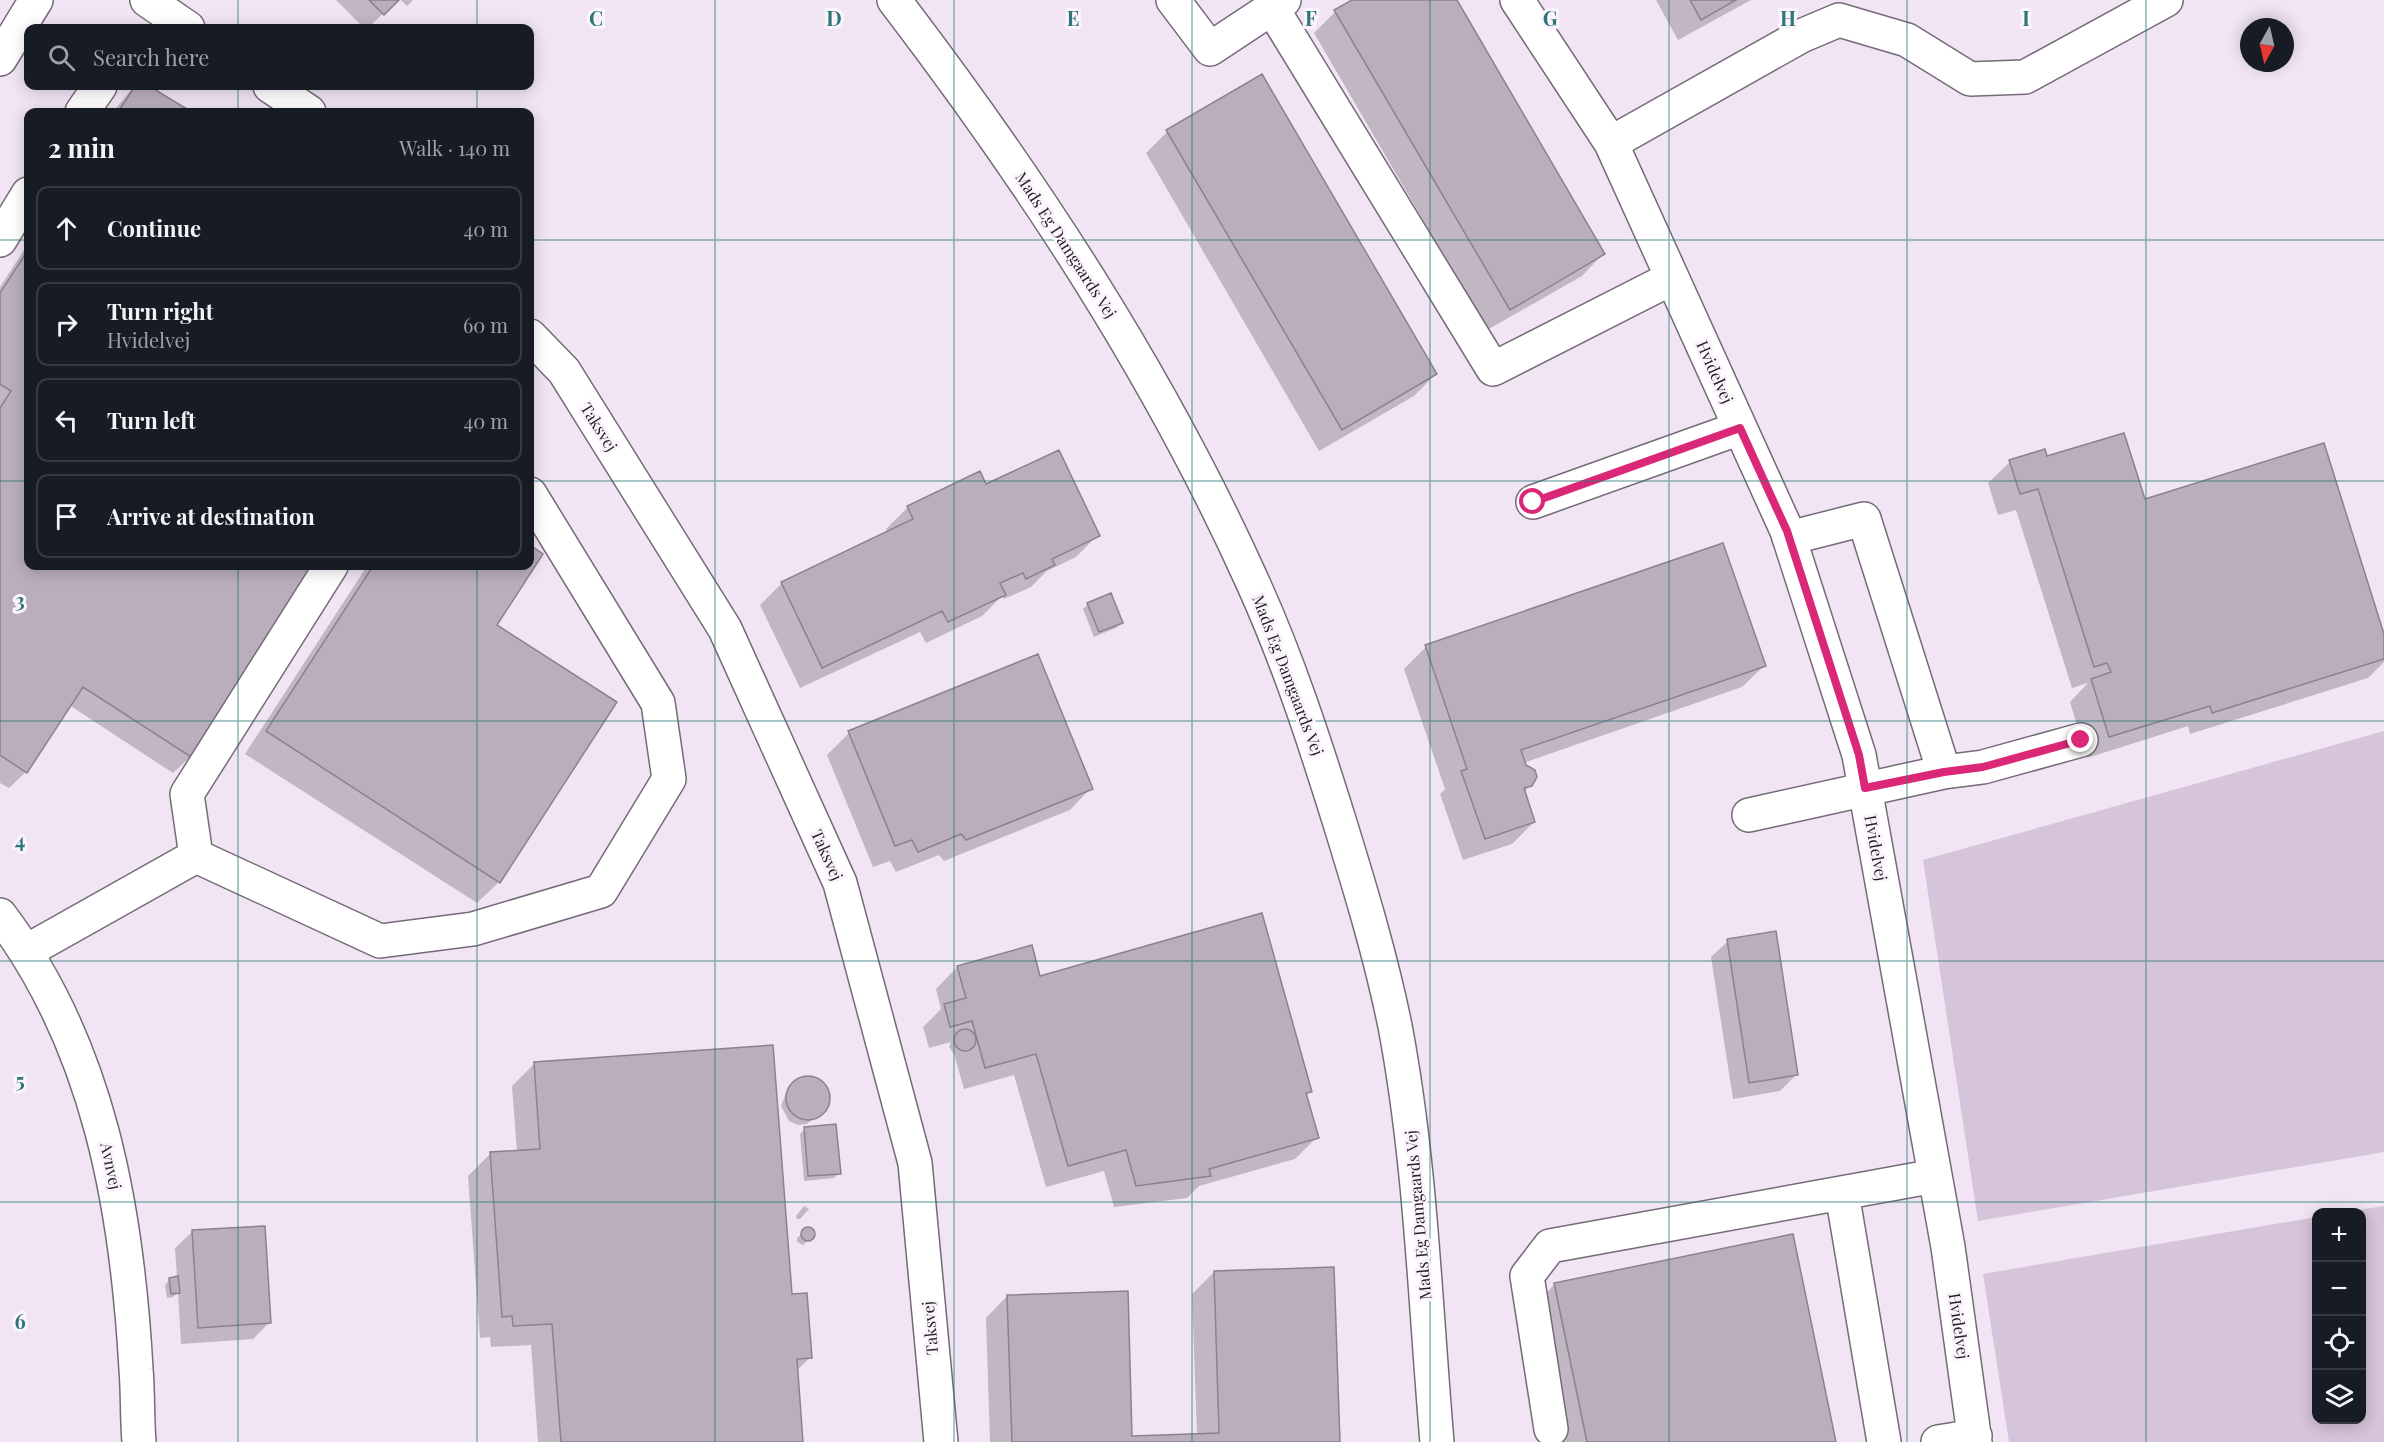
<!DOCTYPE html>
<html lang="en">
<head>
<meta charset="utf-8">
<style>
	:root { --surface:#171b24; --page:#20242c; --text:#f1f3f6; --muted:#9ea1a6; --line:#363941 }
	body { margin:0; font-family:"Playfair Display",serif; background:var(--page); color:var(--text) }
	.controls { position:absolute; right:18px; bottom:18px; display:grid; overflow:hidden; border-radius:12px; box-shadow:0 3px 15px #0003 }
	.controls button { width:54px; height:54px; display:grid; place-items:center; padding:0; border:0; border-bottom:2px solid var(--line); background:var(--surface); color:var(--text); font:30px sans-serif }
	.compass { position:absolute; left:2240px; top:18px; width:54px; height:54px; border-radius:50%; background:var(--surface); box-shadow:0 3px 15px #0003; rotate:188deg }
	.stop { position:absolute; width:18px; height:18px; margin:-14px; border:4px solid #db2777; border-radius:50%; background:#fff }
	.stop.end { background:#db2777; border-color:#fff; box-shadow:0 2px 6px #0008 }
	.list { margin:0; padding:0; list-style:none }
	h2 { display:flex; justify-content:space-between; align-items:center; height:78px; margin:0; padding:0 24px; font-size:26px }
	h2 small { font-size:20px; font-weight:400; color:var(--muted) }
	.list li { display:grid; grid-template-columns:39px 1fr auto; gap:18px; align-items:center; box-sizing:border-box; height:84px; margin:0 12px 12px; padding:0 12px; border:2px solid var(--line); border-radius:12px }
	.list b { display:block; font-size:22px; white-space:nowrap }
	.list p { margin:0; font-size:20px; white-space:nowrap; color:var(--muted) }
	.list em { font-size:20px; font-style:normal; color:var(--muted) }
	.icon { flex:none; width:33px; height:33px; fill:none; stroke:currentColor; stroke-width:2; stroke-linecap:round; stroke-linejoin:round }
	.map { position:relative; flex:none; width:2384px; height:1442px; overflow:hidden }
	.search { position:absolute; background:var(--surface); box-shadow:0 3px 15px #0003; left:24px; top:24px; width:510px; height:66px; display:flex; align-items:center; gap:15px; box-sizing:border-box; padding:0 21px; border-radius:12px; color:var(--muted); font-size:22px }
	.panel { position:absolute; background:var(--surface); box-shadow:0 3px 15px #0003; left:24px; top:108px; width:510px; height:462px; border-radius:12px }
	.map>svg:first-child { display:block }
</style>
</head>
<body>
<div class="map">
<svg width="2384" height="1442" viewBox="0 0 2384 1442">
	<rect width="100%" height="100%" fill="#f1e5f4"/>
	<!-- green -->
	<path fill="#d6c4da" d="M2384 731V1152L1978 1221 1923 860Z
		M2384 1206V1442H2009L1983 1274 2316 1217V1420H2362V1212H2345Z"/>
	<!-- shadow -->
	<path fill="#0003" d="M336 0H397L368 28H364Z
		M401 0H413L407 6Z
		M1355 0H1455L1603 254 1582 276 1487 330 1314 33 1335 12Z
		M1656 0H1751L1678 40Z
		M134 86H146L189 112H113Z
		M1167 132 1436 374 1414 396 1319 451 1146 153Z
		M28 244V566H313L190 757 173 773 69 705 26 772 9 788 0 783V287Z
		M2046 458 2384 639V662L2368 678 2190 734 2188 726 2087 758 2070 702 2088 683 2072 688 2016 510 1998 515 1988 483 2010 462Z
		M908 507 1098 535 1076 557 1047 571 1031 587 1004 599 1002 596 982 616 926 643 920 632 800 688 760 605 782 583 888 532 886 529Z
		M1722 545 1764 666 1742 687 1523 763 1531 785 1524 792 1534 822 1512 844 1463 860 1440 794 1445 789 1404 669 1426 647Z
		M530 547 541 554 495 626 499 882 477 903 245 754 367 566H530Z
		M1088 604 1121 623 1116 628 1094 637 1083 609Z
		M1037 656 1091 788 1070 810 944 861 939 855 896 872 890 861 873 867 827 755 849 733Z
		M1728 941 1797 1074 1780 1091 1733 1099 1711 957Z
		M957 967 1039 978 1311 1091 1305 1097 1317 1137 1295 1159 1199 1186 1187 1198 1114 1207 1104 1171 1046 1187 1014 1075 964 1089 954 1054 949 1047 951 1042 929 1048 923 1027 941 1009 936 989Z
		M534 1064 791 1295 811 1357 796 1371 801 1442H538L531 1345 491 1347 490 1337 480 1338 468 1176 490 1154 517 1152 512 1086Z
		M811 1077 826 1088 827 1106 807 1124 798 1125 789 1121 781 1106 788 1088 794 1083 802 1078Z
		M805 1129 839 1173 834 1178 804 1181 800 1134Z
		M804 1206 809 1209 800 1219H797L796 1216Z
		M806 1229 812 1232 813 1236 803 1245 797 1242V1238Z
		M192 1232 270 1322 253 1339 181 1344 178 1293 173 1297 167 1298 165 1285 170 1279 177 1278 175 1248Z
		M1214 1272 1338 1442H990L986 1318 1007 1296 1131 1437 1197 1435 1192 1294Z
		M1555 1284 1835 1442H1561L1533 1306Z"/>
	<!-- building -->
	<path fill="#baaebc" stroke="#8c818e" stroke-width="1.5" d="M369 0H399L384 15Z
		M1352 0H1457L1605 254 1510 310 1334 10Z
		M1690 0H1736L1701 20Z
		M1262 74 1437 374 1342 430 1166 130Z
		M135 86H149L192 112H118Z
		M28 250V566H315L191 757 83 687 27 773 0 755V408L11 391 0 384V293Z
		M2124 433 2145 499 2324 443 2384 634V659L2212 713 2210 706 2109 737 2091 679 2111 672 2107 663 2094 667 2038 489 2020 494 2009 460 2045 449 2047 456Z
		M1059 450 1100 536 1052 559 1055 565 1026 579 1023 573 1000 583 1006 595 948 622 942 611 822 668 781 582 913 519 907 506 980 471 986 484Z
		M1723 543 1766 666 1521 750 1526 765 1535 770 1537 777 1532 786 1524 788 1535 822 1485 839 1461 771 1467 769 1425 645Z
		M530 545 543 554 497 625 617 702 500 883 266 731 373 566H530Z
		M1111 593 1123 623 1099 632 1087 603Z
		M1038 654 1093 789 966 840 961 834 918 852 912 840 895 846 848 731Z
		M1262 913 1312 1092 1306 1093 1319 1138 1209 1169 1211 1176 1136 1186 1126 1150 1068 1166 1036 1054 985 1068 972 1021 950 1027 944 1004 966 998 957 966 1032 945 1040 976Z
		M1776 931 1798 1075 1749 1083 1727 939Z
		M954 1040a11 11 0 1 1 22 0a11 11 0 1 1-22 0Z
		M773 1045 792 1294 807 1293 812 1358 797 1359 803 1442H561L552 1324 513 1326 512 1316 502 1317 490 1152 540 1149 534 1062Z
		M786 1098a22 22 0 1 1 44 0a22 22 0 1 1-44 0Z
		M836 1124 841 1174 808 1176 804 1127Z
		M265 1226 271 1323 198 1328 192 1230Z
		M801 1234a7 7 0 1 1 14 0a7 7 0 1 1-14 0Z
		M1793 1234 1836 1442H1587L1554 1283Z
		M1334 1267 1340 1442H1012L1007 1295 1128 1291 1132 1436 1219 1433 1214 1271Z
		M178 1276 180 1293 171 1294 169 1278Z"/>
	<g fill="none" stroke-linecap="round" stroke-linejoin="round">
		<defs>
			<path id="minor" d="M147 0 188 28
				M894 0C1033 182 1159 374 1253 583 1288 660 1314 740 1339 820 1360 888 1381 957 1395 1026 1421 1163 1425 1303 1437 1442
				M1173 0 1210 49 1284 0
				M1517 0 1611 143 1787 531 1859 755 1948 1247 1975 1442
				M1272 8 1493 369 1672 278
				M0 59 36 0
				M270 86 309 112
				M82 112 100 86
				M1611 143 1801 36 1839 20 1907 40 1970 79 2025 77 2166 0
				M0 240 28 194
				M530 336 564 371 725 629 840 883 915 1163 941 1442
				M1533 502 1740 428
				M1944 772 1983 767 2081 740
				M1749 815 1944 772 1864 519 1789 538
				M196 856 187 794 331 566
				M0 915C99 1046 127 1208 136 1369 138 1393 137 1418 139 1442
				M27 951 196 856 380 941 473 929 601 891 669 779 658 703 530 494
				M1842 1193 1884 1442
				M1551 1429 1527 1276 1550 1246 1935 1176
				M1938 1442 1975 1436"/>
		</defs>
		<!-- minor casing -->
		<use href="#minor" stroke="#756a77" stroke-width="36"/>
		<!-- minor -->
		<use href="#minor" stroke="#fff" stroke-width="33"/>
	</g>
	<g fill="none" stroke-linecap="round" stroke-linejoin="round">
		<!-- route -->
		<path stroke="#db2777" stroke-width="8" d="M1533 502 1740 428 1787 531 1859 755 1865 788 1944 772 1983 767 2081 740"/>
	</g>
	<!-- grid -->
	<path fill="none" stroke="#2c7679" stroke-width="1.5" stroke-opacity="0.55" d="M238 0V28M477 0V28M715 0V1442M954 0V1442M1192 0V1442M1430 0V1442M1669 0V1442M1907 0V1442M2146 0V1442M238 86V112M477 86V112M0 240H28M530 240H2384M0 481H28M530 481H2384M238 566V1442M477 566V1442M0 721H2384M0 961H2384M0 1202H2384"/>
	<g text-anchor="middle" stroke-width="6" stroke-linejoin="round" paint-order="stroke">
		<!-- street labels -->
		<g font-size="16" fill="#252026" stroke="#fcf4fd">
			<text transform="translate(1066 245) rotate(57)" y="6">Mads Eg Damgaards Vej</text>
			<text transform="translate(1715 372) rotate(66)" y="6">Hvidelvej</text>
			<text transform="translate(599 427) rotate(58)" y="6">Taksvej</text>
			<text transform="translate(1288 675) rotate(69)" y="6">Mads Eg Damgaards Vej</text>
			<text transform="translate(1876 848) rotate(80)" y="6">Hvidelvej</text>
			<text transform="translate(827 855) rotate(66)" y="6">Taksvej</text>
			<text transform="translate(111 1166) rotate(78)" y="6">Avnvej</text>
			<text transform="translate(1418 1215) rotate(-95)" y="6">Mads Eg Damgaards Vej</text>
			<text transform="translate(1959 1326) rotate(82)" y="6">Hvidelvej</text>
			<text transform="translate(930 1328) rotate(-95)" y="6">Taksvej</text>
		</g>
	</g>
	<g font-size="20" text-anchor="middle" font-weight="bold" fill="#2c7679" stroke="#fcf4fd" stroke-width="6" stroke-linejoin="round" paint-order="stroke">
		<text x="596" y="26">C</text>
		<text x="834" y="26">D</text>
		<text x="1073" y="26">E</text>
		<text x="1311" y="26">F</text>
		<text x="1550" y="26">G</text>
		<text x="1788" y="26">H</text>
		<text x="2026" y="26">I</text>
		<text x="20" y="608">3</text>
		<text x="20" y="848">4</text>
		<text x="20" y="1088">5</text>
		<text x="20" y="1329">6</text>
	</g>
</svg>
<div class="controls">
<button>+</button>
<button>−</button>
<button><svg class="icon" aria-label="locate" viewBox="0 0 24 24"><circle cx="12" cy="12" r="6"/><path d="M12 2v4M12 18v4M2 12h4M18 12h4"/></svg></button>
<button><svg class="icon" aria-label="layers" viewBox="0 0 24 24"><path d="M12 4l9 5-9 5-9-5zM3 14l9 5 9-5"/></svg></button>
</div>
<svg class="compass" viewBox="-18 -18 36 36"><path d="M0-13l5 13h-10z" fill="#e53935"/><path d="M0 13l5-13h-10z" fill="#9ea1a6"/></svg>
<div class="stop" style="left:1533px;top:502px"></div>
<div class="stop end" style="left:2081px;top:740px"></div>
<div class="search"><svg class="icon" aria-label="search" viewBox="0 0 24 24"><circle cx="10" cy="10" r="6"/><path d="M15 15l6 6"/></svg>Search here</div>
<section class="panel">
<h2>2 min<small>Walk · 140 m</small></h2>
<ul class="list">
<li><svg class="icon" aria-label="ahead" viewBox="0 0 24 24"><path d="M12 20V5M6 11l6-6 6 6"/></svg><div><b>Continue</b></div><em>40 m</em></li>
<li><svg class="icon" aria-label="right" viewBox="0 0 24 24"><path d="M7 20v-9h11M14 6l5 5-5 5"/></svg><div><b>Turn right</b><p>Hvidelvej</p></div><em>60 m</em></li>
<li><svg class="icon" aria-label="left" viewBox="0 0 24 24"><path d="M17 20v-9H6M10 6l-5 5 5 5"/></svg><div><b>Turn left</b></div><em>40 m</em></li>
<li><svg class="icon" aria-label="arrive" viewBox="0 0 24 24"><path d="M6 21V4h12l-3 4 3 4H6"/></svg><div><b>Arrive at destination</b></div></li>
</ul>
</section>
</div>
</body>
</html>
